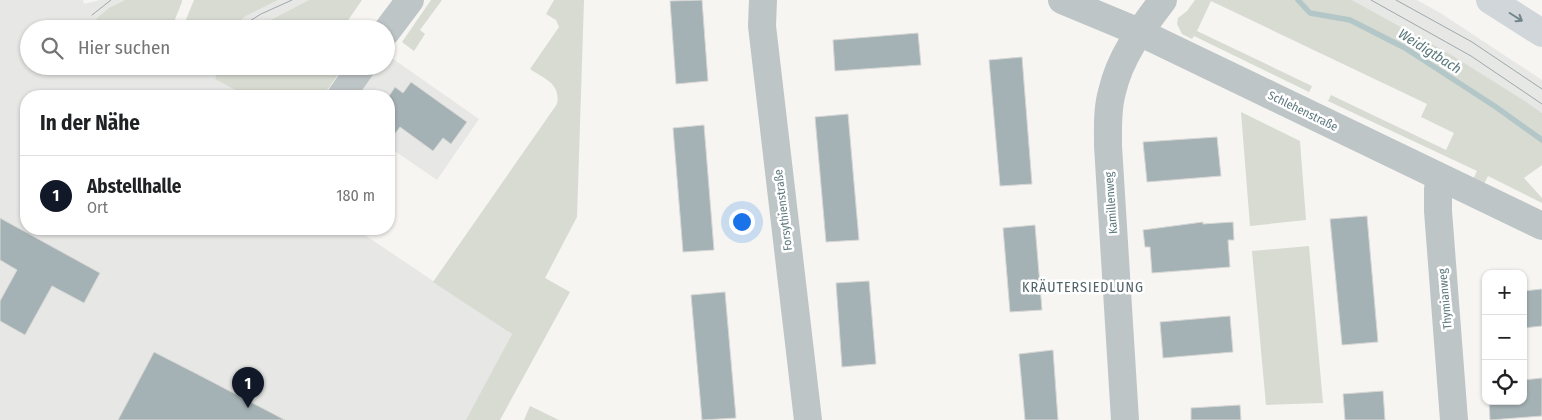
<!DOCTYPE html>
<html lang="de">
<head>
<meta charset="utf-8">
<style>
	:root { --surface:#fff; --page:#f6f6f6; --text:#202124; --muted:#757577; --line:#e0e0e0; --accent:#111827 }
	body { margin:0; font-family:"Fira Sans Condensed",sans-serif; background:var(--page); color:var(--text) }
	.controls { position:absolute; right:15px; bottom:15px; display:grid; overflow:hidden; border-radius:10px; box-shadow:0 1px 4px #0004 }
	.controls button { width:45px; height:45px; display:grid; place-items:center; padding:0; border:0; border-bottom:1px solid var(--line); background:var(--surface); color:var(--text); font:25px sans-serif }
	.you { position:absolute; left:741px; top:221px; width:18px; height:18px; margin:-12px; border:4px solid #fff; border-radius:50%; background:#1a73e8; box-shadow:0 0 0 8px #1a73e833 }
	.badge { display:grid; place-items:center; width:32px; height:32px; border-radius:50%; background:var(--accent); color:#fff; font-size:16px; font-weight:700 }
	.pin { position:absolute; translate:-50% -41px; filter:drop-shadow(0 1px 2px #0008) }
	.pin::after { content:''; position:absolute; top:26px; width:18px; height:15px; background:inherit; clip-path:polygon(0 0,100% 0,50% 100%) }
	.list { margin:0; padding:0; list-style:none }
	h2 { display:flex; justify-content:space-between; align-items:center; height:65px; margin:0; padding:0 20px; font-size:21px }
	h2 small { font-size:16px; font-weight:400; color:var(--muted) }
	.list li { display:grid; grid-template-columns:32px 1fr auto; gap:15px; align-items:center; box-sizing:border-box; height:80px; padding:0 20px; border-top:1px solid var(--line) }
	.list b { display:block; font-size:19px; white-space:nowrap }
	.list p { margin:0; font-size:16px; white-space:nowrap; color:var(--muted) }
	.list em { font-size:16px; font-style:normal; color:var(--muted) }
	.icon { flex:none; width:28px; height:28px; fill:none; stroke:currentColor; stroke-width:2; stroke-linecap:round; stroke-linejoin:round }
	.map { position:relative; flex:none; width:1542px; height:420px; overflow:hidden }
	.search { position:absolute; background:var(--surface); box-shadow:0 1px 4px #0004; left:20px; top:20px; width:375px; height:55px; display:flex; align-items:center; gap:12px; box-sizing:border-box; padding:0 18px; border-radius:28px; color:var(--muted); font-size:19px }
	.panel { position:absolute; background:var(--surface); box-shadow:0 1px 4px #0004; left:20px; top:90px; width:375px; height:145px; border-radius:20px }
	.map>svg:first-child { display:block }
</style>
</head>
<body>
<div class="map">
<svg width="1542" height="420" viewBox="0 0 1542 420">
	<rect width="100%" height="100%" fill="#f6f5f2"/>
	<!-- built -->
	<path fill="#e7e7e6" d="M0 0H83L84 4 100 0H125L117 4 97 19 114 29H29V66H184L194 72 197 66H219L215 79 246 96H26V229H356L512 334 467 420H0Z
		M278 0H309L253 29H229L246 16Z
		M1352 0H1417L1442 14 1542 80V113L1525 101 1450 54Z
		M386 54 479 119 437 180 389 147V96H356L377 66H386Z"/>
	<!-- green -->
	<path fill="#d7dbd1" d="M125 0H182V2L171 29H114L96 19 109 8Z
		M194 0H278L246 16 229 29H182Z
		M309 0H362L342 29H253Z
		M431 0H442L420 30 425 34 414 51 402 42Z
		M554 0H584L577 217 545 278 570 292 500 420H466L512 334 433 282 557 104C561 84 545 79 530 69L559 27 556 20 546 14Z
		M1195 0H1352L1450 54 1525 101 1542 113V165L1524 178 1542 198V203L1488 176 1483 186 1472 181 1477 171 1328 101 1331 95 1446 150 1454 133 1421 117 1427 104 1211 1 1197 31 1312 86 1309 92 1194 36 1192 39 1182 34 1177 24 1178 18 1187 11Z
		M219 66H344L323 96H246L215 79Z
		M1241 112 1300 141 1306 220 1250 226Z
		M1309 246 1323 403 1266 405 1252 251Z
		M530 406 559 420H524Z"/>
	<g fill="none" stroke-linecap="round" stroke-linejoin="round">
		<!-- stream -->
		<path stroke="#b4c7c8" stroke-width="5.5" d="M1298 0 1310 13 1350 20 1405 48 1496 107 1542 140"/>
	</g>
	<!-- building -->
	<path fill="#a5b2b5" stroke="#d8d7d5" d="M702 0 708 81 676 84 670 1Z
		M918 33 921 65 835 71 833 40Z
		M1022 57 1032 184 1000 186 989 60Z
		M411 82 467 122 451 144 443 138 433 151 400 127 389 142V96L395 87 403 93Z
		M848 114 859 240 826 242 815 117Z
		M704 125 714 250 683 252 673 128Z
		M1217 137 1221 176 1147 182 1143 142Z
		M1367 216 1378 342 1342 345 1330 219Z
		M0 218 100 273 84 303 52 286 25 335 0 321V301L17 270 0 260Z
		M1203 222V224L1233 222 1234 240H1228L1230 267 1152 273 1150 247H1145L1143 230Z
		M1035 225 1042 310 1010 312 1003 228Z
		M869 281 876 364 842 367 836 283Z
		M1542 289V326L1523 328V291Z
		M725 292 736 418 702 420 691 295Z
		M1230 316 1233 352 1163 358 1160 322Z
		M1053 350 1058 420H1025L1019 354Z
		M154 352 199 375 285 420H118Z
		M1542 378V416L1490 420 1489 401H1523V380Z
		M1383 391 1385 420H1345L1343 394Z
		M1240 405 1241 420H1191V408Z"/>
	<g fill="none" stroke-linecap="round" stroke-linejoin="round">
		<!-- minor -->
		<path stroke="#bec5c7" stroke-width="28" d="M763 0 762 26 808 420
			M1062 0 1139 32 1542 226
			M386 32 410 0
			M341 96 362 66
			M1443 179 1438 189V211L1454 420
			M1125 420 1108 146C1108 128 1107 109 1112 92 1120 56 1142 28 1163 0"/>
		<!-- major -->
		<path stroke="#d0d6d9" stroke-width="28" d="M1490 0 1542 33"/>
		<!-- tram -->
		<path stroke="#9da8ab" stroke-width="1" d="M1371 0 1471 56 1542 104
			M1396 0 1472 42 1542 89
			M92 15 111 0
			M237 29 261 14 292 0
			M202 71 205 66"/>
	</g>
	<!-- one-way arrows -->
	<defs><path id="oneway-shaft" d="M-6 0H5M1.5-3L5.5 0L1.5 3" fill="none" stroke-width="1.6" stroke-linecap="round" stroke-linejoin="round" transform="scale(1.25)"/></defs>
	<use stroke="#70868c" href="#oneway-shaft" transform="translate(1516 17) rotate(32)"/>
	<g text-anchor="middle" stroke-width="5" stroke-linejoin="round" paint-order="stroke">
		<!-- street labels -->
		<g font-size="12" fill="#5f787f" stroke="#fff">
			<text transform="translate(1303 111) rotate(26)" y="4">Schlehenstraße</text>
			<text transform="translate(1111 203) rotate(-94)" y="4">Kamillenweg</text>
			<text transform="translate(783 210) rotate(-97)" y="4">Forsythienstraße</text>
			<text transform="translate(1445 299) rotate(-95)" y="4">Thymianweg</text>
		</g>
		<!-- water labels -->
		<g font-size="14" font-style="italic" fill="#5a787b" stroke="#fff">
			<text transform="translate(1430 51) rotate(32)" y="5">Weidigtbach</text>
		</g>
		<!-- neighbourhood labels -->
		<g font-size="14" letter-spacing="1" fill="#52646a" stroke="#fff">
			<text x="1083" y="292">KRÄUTERSIEDLUNG</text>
		</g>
	</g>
</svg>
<div class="controls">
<button>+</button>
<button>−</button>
<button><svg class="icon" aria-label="locate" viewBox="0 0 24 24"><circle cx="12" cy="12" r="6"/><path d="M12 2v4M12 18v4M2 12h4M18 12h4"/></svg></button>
</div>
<div class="you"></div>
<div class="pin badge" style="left:248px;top:408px">1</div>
<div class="search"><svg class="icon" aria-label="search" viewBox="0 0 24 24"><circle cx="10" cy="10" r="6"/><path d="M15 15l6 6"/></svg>Hier suchen</div>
<section class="panel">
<h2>In der Nähe<small></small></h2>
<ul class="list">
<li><span class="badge">1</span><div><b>Abstellhalle</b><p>Ort</p></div><em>180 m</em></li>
</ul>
</section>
</div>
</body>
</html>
